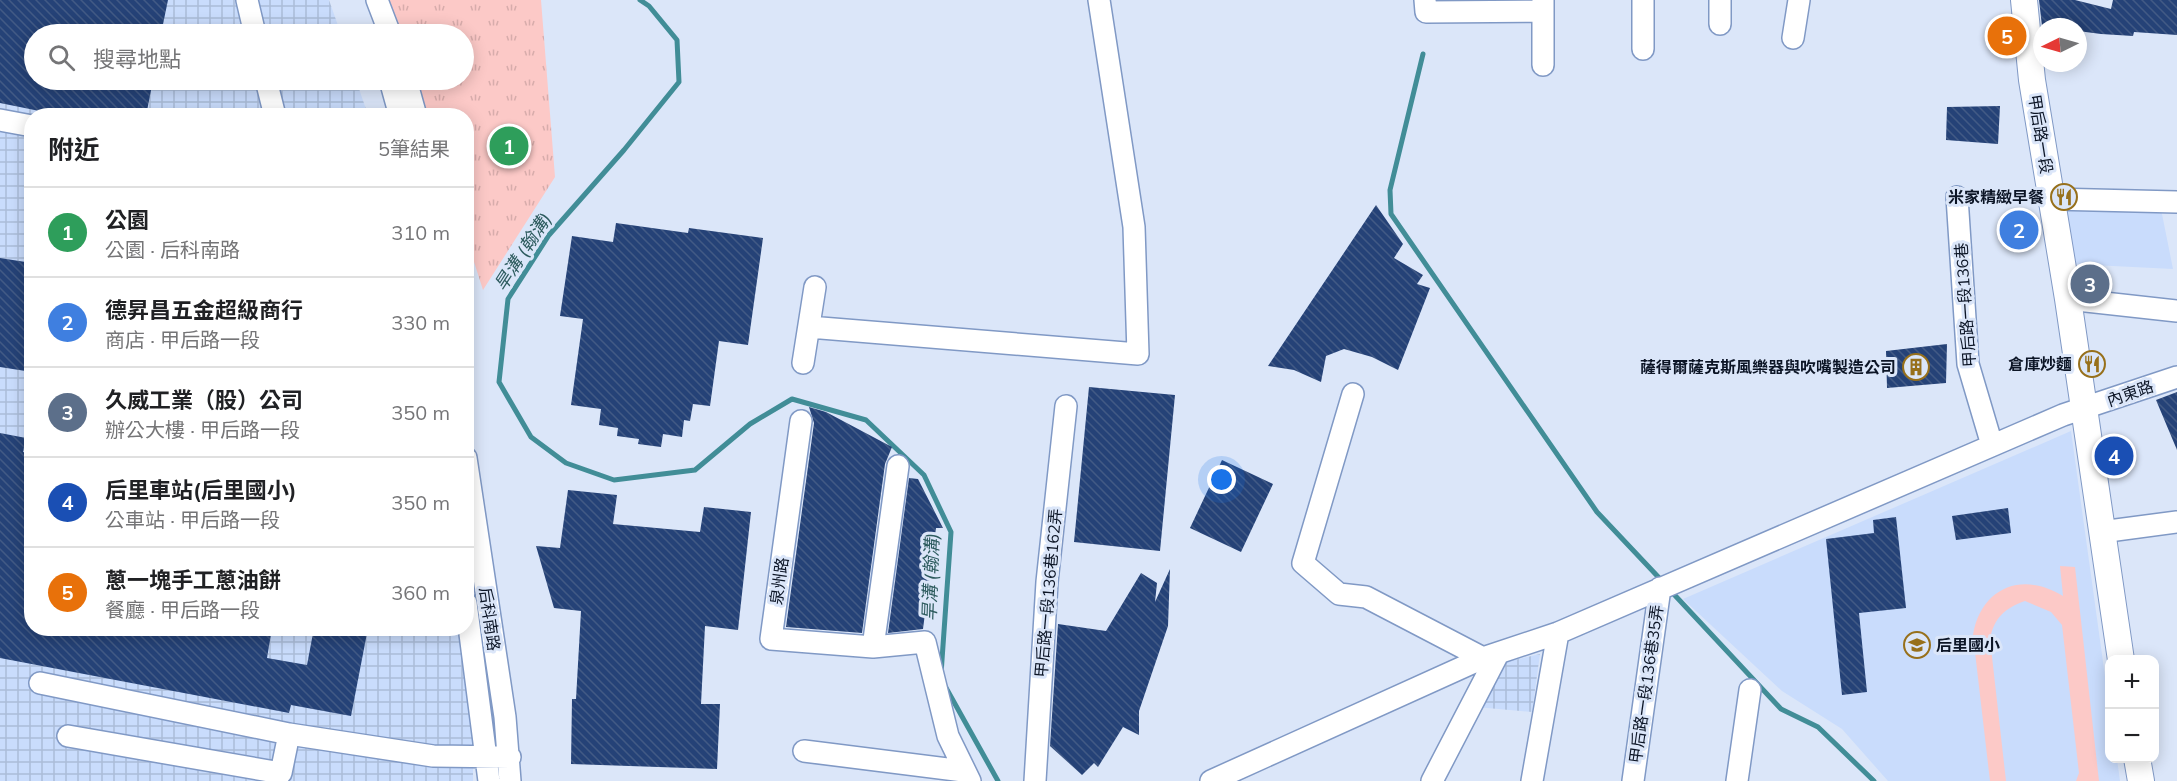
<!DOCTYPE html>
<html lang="zh-TW">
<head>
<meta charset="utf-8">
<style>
	:root { --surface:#fff; --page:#f2f2f2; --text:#202124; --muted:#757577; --line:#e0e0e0; --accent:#1a73e8 }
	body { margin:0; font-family:Mulish,"Noto Sans TC",sans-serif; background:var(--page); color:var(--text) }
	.controls { position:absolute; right:18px; bottom:18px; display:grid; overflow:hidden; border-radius:12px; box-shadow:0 3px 15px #0003 }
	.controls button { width:54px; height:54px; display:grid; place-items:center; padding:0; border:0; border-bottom:2px solid var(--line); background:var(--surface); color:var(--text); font:30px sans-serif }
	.compass { position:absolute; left:2033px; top:18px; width:54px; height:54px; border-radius:50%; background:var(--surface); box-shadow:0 3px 15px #0003; rotate:265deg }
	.you { position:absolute; left:1222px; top:480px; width:21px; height:21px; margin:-15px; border:4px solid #fff; border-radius:50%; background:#1a73e8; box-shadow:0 0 0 9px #1a73e833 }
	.badge { display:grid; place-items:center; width:39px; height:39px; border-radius:50%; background:var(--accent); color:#fff; font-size:20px; font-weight:700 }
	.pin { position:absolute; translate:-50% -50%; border:3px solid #fff; box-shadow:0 2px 6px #0006 }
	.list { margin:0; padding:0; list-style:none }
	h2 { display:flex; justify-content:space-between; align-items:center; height:78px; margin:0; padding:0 24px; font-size:26px }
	h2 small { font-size:20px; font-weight:400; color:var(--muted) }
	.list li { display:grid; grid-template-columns:39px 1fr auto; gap:18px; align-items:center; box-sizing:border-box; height:90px; padding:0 24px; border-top:2px solid var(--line) }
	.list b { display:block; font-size:22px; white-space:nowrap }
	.list p { margin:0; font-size:20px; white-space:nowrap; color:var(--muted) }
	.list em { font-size:20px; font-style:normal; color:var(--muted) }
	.icon { flex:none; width:33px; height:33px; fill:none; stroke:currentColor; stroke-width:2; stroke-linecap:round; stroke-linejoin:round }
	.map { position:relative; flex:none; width:2177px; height:781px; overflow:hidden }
	.search { position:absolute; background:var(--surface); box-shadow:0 3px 15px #0003; left:24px; top:24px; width:450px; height:66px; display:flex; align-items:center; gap:15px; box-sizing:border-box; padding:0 21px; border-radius:33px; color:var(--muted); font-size:22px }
	.panel { position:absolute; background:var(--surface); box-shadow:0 3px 15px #0003; left:24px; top:108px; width:450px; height:528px; border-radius:24px }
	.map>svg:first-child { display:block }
</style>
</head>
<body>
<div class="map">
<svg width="2177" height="781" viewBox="0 0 2177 781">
	<defs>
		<pattern id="industrial-grid" width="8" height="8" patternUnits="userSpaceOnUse" patternTransform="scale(1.5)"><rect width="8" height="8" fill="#c9dcfc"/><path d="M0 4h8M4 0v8" fill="none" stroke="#abbcd8"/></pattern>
		<pattern id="grass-tufts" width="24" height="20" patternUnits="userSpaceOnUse" patternTransform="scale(1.5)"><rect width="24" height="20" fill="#fcc9c7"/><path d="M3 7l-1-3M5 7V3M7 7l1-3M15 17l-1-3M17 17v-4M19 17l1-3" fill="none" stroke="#d7acab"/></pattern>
		<pattern id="building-back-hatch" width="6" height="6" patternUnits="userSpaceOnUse" patternTransform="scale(1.5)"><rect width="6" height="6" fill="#254277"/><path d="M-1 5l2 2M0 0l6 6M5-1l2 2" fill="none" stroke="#425a85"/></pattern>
	</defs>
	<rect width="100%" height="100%" fill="#dbe6f9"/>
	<!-- built -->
	<path fill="#c9dcfc" d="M2064 202 2160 204 2173 269 2073 264Z
		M2071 431 2109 705 2110 758 2117 759 2120 781H1888L1842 729 1782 691 1683 599Z"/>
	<!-- industrial -->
	<path fill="url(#industrial-grid)" d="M0 0H329L341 34H34V80H356L368 115 32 116V628L463 629 473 693V781H0Z
		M1540 654 1532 712 1476 707 1501 663Z"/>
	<!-- grass -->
	<path fill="url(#grass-tufts)" d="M387 0H541L555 177 483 290 467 240 466 116 425 115 413 80H464V34H398Z"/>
	<!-- garden -->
	<path fill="#fcc9c7" d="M2060 566 2075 567 2099 781H2076L2079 773 2062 625 2051 612 2025 601C2005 608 1994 618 1990 639L2006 781H1990L1973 635C1981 587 2023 571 2063 596Z"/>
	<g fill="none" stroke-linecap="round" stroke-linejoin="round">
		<!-- stream -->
		<path stroke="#418d97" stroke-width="5" d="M640 0 649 6 677 40 679 82 624 150 549 235 508 299 499 382 531 437 566 463 614 480 695 470 750 424 792 399 866 420 924 475 951 532 941 674
			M1423 54 1390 190 1391 214 1597 512 1663 582
			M1669 589 1781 709 1818 727 1874 781
			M945 686 998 781"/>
	</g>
	<!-- building -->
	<path fill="url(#building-back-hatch)" d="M0 0H168L161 34H34V80H153L146 116H64L0 103Z
		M2039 0H2075L2111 9 2113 0H2177V35L2134 32 2133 36 2101 34 2078 31V27L2042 26Z
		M2000 106 1998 144 1946 140 1947 107Z
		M1376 205 1403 244 1394 258 1423 275 1417 284 1430 288 1398 370 1372 357 1344 349 1326 356 1321 382 1294 370 1268 366Z
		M616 223 688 233 689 228 763 238 748 345 719 341 710 406 693 404 690 421 684 420 682 437 663 434 661 447 638 444 639 439 617 436 618 428 599 425 601 409 571 405 583 319 560 316 572 236 613 242Z
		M0 258 32 263V372L0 367Z
		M1947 344 1946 383 1887 388 1886 351Z
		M1089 387 1175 395 1160 551 1074 542Z
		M2177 392V450L2156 400Z
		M809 407 826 412 892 447 885 464 862 633 786 627 814 423Z
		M0 433 26 438 23 452 32 454V628H272L267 658 307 665 314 628H368L351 716 291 705 289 713 0 658Z
		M1222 460 1273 484 1241 552 1190 528Z
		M909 478 918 479 943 528H936L923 629 888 633Z
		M568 490 617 495 613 524 700 532 704 507 751 512 738 630 705 626 701 704H720L717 769 571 764 572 699H576L581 611 554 608 536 546 560 548Z
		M2008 508 2011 533 1956 540 1952 516Z
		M1896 517 1906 608 1859 613 1867 692 1842 695 1826 539 1874 533 1873 520Z
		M1170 569 1168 626 1139 711V735L1123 727 1098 767 1094 763 1082 775 1050 746 1058 624 1106 631 1141 573 1157 583 1155 602Z"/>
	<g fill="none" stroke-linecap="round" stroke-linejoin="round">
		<defs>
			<path id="minor" d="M247 0 255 34
				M377 0 390 34
				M1425 0 1426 12 1543 11
				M1543 0V65
				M1643 0V49
				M1720 24V0
				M1793 38 1799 0
				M266 80 275 116
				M390 80 400 116
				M406 80 416 116
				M0 120 32 126
				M1957 197 1968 364 1992 445
				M2052 199 2177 202
				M2068 299 2177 311
				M809 327 1138 354 1134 227 1099 0
				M803 363 815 287
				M1353 394 1303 563 1339 594 1366 597 1483 658
				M801 421 771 639 873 647 925 642 948 736 970 781
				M466 458 505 717 510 781
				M2101 532 2177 522
				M466 603 489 781
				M873 647 898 466
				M40 683 289 734 433 756 510 757
				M68 736 281 773 289 734
				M804 751 963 771
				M1035 781 1047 582 1066 406
				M1211 781 1483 658 1558 633 2063 415 2177 377
				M1432 781 1498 654
				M1532 781 1558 633
				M1633 781 1660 588
				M1737 781 1750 690"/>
			<path id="major" d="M2024 0 2032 80 2068 299 2121 660
				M2137 758 2141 781"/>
		</defs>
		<!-- minor casing -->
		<use href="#minor" stroke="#8099c5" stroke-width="24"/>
		<!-- major casing -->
		<use href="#major" stroke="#8099c5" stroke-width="28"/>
		<!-- minor -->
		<use href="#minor" stroke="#fff" stroke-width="21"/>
		<!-- major -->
		<use href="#major" stroke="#fff" stroke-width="26"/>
	</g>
	<!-- icons -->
	<defs>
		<symbol id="restaurant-ring" viewBox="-11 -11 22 22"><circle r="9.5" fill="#dbe6f9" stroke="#97701b" stroke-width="1.5"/><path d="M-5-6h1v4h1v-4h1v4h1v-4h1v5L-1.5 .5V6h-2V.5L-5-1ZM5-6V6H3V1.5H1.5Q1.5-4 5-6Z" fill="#97701b"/></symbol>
		<symbol id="building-ring" viewBox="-11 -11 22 22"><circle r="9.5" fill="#dbe6f9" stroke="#97701b" stroke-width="1.5"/><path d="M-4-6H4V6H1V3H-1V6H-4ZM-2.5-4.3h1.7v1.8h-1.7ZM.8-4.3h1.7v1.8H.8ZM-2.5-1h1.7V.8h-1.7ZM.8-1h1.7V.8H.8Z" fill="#97701b"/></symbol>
		<symbol id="school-ring" viewBox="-11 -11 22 22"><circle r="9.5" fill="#dbe6f9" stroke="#97701b" stroke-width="1.5"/><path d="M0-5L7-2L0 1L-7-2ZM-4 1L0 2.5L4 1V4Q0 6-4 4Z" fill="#97701b"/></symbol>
	</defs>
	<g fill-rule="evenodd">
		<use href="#restaurant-ring" x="2049" y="182" width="30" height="30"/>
		<use href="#restaurant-ring" x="2077" y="349" width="30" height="30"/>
		<use href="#building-ring" x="1901" y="352" width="30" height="30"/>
		<use href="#school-ring" x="1902" y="630" width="30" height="30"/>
	</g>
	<g text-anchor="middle" stroke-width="6" stroke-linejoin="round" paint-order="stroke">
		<!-- street labels -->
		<g font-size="16" fill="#0c1526" stroke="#dbe6f9">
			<text transform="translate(2041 134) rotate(81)" y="6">甲后路一段</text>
			<text transform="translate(1965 305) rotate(-94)" y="6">甲后路一段136巷</text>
			<text transform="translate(2130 393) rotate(-19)" y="6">內東路</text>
			<text transform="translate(779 581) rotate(-82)" y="6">泉州路</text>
			<text transform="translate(1048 593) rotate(-85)" y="6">甲后路一段136巷162弄</text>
			<text transform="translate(490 619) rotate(82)" y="6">后科南路</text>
			<text transform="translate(1646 684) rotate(-82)" y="6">甲后路一段136巷35弄</text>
		</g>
		<!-- poi labels -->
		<g font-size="16" font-weight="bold" fill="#0c1526" stroke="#dbe6f9" text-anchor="end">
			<text x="2044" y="203">米家精緻早餐</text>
			<text x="2072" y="370">倉庫炒麵</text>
			<text x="1896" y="373">薩得爾薩克斯風樂器與吹嘴製造公司</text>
			<text x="1936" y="651" text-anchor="start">后里國小</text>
		</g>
		<!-- water labels -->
		<g font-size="18" font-style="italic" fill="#2d5b5e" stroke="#dbe6f9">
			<text transform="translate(523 252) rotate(-57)" y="6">旱溝 (翰溝)</text>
			<text transform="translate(931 577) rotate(-88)" y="6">旱溝 (翰溝)</text>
		</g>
	</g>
</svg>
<div class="controls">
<button>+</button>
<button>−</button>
</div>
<svg class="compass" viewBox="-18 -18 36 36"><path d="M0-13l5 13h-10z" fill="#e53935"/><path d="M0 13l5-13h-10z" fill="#757577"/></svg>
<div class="you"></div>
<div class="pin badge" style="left:509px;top:146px;background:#2e9e5b">1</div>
<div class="pin badge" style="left:2019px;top:230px;background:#3f7fe0">2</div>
<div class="pin badge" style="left:2090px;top:284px;background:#5c6f8a">3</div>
<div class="pin badge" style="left:2114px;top:456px;background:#1a4fb4">4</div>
<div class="pin badge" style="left:2007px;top:36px;background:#e8710a">5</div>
<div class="search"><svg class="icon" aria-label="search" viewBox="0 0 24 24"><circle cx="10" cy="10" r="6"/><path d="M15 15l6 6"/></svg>搜尋地點</div>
<section class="panel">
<h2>附近<small>5筆結果</small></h2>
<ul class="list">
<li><span class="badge" style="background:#2e9e5b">1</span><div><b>公園</b><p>公園 · 后科南路</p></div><em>310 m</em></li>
<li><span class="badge" style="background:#3f7fe0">2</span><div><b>德昇昌五金超級商行</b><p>商店 · 甲后路一段</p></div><em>330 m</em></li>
<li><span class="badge" style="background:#5c6f8a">3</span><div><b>久威工業（股）公司</b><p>辦公大樓 · 甲后路一段</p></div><em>350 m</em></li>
<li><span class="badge" style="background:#1a4fb4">4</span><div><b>后里車站(后里國小)</b><p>公車站 · 甲后路一段</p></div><em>350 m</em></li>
<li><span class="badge" style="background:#e8710a">5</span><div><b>蔥一塊手工蔥油餅</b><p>餐廳 · 甲后路一段</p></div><em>360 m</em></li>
</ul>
</section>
</div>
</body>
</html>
